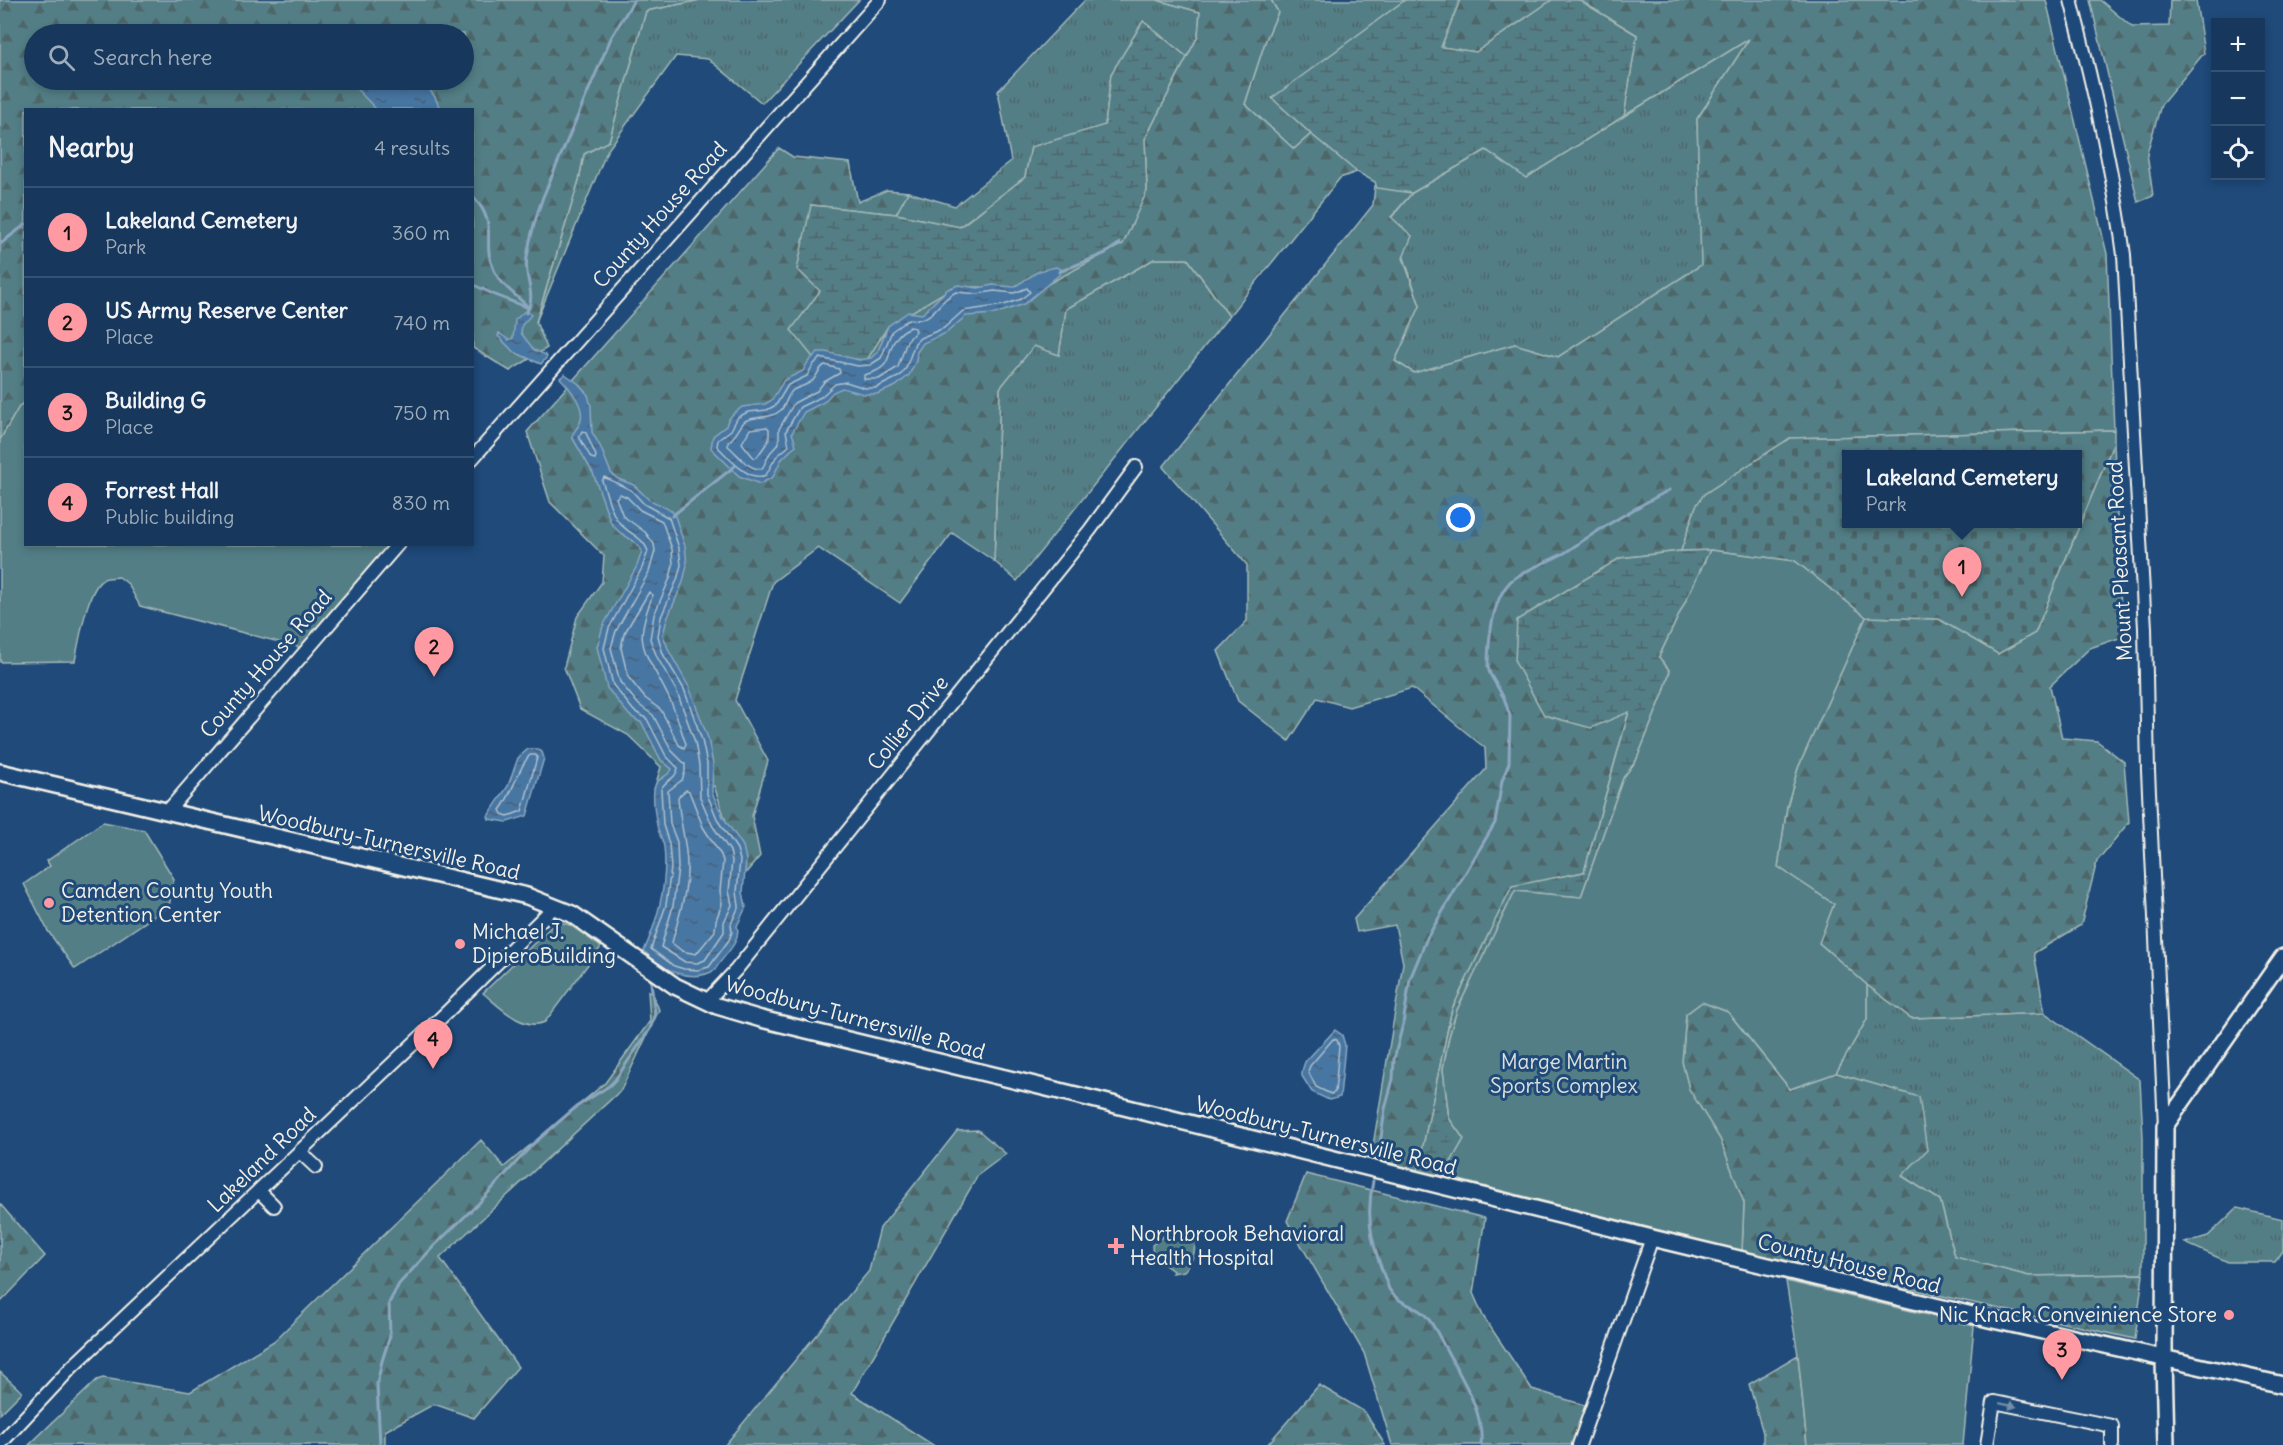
<!DOCTYPE html>
<html lang="en">
<head>
<meta charset="utf-8">
<style>
	:root { --surface:#17385c; --page:#244365; --text:#f1f3f6; --muted:#9eacbb; --line:#365272; --accent:#ff9aa2 }
	body { margin:0; font-family:Delius,sans-serif; background:var(--page); color:var(--text) }
	.controls { position:absolute; right:18px; top:18px; display:grid; overflow:hidden; border-radius:0px; box-shadow:0 3px 9px #0003 }
	.controls button { width:54px; height:54px; display:grid; place-items:center; padding:0; border:0; border-bottom:2px solid var(--line); background:var(--surface); color:var(--text); font:30px sans-serif }
	.you { position:absolute; left:1461px; top:518px; width:21px; height:21px; margin:-15px; border:4px solid #fff; border-radius:50%; background:#1a73e8; box-shadow:0 0 0 9px #1a73e833 }
	.badge { display:grid; place-items:center; width:39px; height:39px; border-radius:50%; background:var(--accent); color:#111; font-size:20px; font-weight:700 }
	.pin { position:absolute; translate:-50% -50px; filter:drop-shadow(0 2px 3px #0008) }
	.pin::after { content:''; position:absolute; top:32px; width:21px; height:18px; background:inherit; clip-path:polygon(0 0,100% 0,50% 100%) }
	.popup { position:absolute; left:1842px; top:450px; width:240px; height:78px; box-sizing:border-box; display:grid; place-content:center; border-radius:0px; background:var(--surface); filter:drop-shadow(0 2px 4px #0005); font-size:20px; white-space:nowrap; color:var(--muted) }
	.popup b { font-size:22px; color:var(--text) }
	.popup::after { content:''; position:absolute; left:50%; top:100%; margin-left:-12px; border:12px solid transparent; border-top-color:var(--surface) }
	.list { margin:0; padding:0; list-style:none }
	h2 { display:flex; justify-content:space-between; align-items:center; height:78px; margin:0; padding:0 24px; font-size:26px }
	h2 small { font-size:20px; font-weight:400; color:var(--muted) }
	.list li { display:grid; grid-template-columns:39px 1fr auto; gap:18px; align-items:center; box-sizing:border-box; height:90px; padding:0 24px; border-top:2px solid var(--line) }
	.list b { display:block; font-size:22px; white-space:nowrap }
	.list p { margin:0; font-size:20px; white-space:nowrap; color:var(--muted) }
	.list em { font-size:20px; font-style:normal; color:var(--muted) }
	.icon { flex:none; width:33px; height:33px; fill:none; stroke:currentColor; stroke-width:2; stroke-linecap:round; stroke-linejoin:round }
	.map { position:relative; flex:none; width:2283px; height:1445px; overflow:hidden }
	.search { position:absolute; background:var(--surface); box-shadow:0 3px 9px #0003; left:24px; top:24px; width:450px; height:66px; display:flex; align-items:center; gap:15px; box-sizing:border-box; padding:0 21px; border-radius:33px; color:var(--muted); font-size:22px }
	.panel { position:absolute; background:var(--surface); box-shadow:0 3px 9px #0003; left:24px; top:108px; width:450px; height:438px; border-radius:0px }
	.map>svg:first-child { display:block }
</style>
</head>
<body>
<div class="map">
<svg width="2283" height="1445" viewBox="0 0 2283 1445">
	<defs>
		<pattern id="grass-tufts" width="24" height="20" patternUnits="userSpaceOnUse" patternTransform="scale(1.5)"><rect width="24" height="20" fill="#537e86"/><path d="M3 7l-1-3M5 7V3M7 7l1-3M15 17l-1-3M17 17v-4M19 17l1-3" fill="none" stroke="#4e6669"/></pattern>
		<pattern id="forest-firs" width="22" height="20" patternUnits="userSpaceOnUse" patternTransform="scale(1.5)"><rect width="22" height="20" fill="#537e86"/><path d="M5 1l3.5 6h-7zM16 11l3.5 6h-7z" fill="#4e6669"/></pattern>
		<pattern id="wetland-marsh" width="20" height="14" patternUnits="userSpaceOnUse" patternTransform="scale(1.5)"><rect width="20" height="14" fill="#537e86"/><path d="M1 5h8M5 5V1M11 12h8M15 12V8" fill="none" stroke="#4e6669"/></pattern>
		<pattern id="cemetery-stones" width="16" height="16" patternUnits="userSpaceOnUse" patternTransform="scale(1.5)"><rect width="16" height="16" fill="#537e86"/><path d="M2 7V4a2 2 0 0 1 4 0v3zM10 15v-3a2 2 0 0 1 4 0v3z" fill="#4e6669"/></pattern>
		<pattern id="water-ripples" width="26" height="14" patternUnits="userSpaceOnUse" patternTransform="scale(1.5)"><rect width="26" height="14" fill="#4776a3"/><path d="M2 4q2-2 4 0t4 0M15 11q2-2 4 0t4 0" fill="none" stroke="#485f74"/></pattern>
	</defs>
	<rect width="100%" height="100%" fill="#1f4a7a"/>
	<filter id="ink" filterUnits="userSpaceOnUse"><feTurbulence type="fractalNoise" baseFrequency=".0167" numOctaves="2"/><feDisplacementMap in="SourceGraphic" scale="12" xChannelSelector="R" yChannelSelector="G"/><feConvolveMatrix kernelMatrix="1 2 1 2 8 2 1 2 1" color-interpolation-filters="sRGB"/></filter>
	<g filter="url(#ink)">
		<!-- grass -->
		<path fill="url(#grass-tufts)" stroke="#a4b8b7" stroke-width="1.5" d="M700 0H859L762 103 708 59 676 56 607 151 536 322 579 180 584 154 609 141 646 11Z
			M1085 0H1157L1200 12 1198 36 1187 57 1144 22 1111 74 1105 126 1031 147 1025 177 959 227 896 214 908 192 955 206 1011 161 998 91Z
			M1271 0H1405L1273 98 1311 134 1294 149 1245 104 1265 42 1278 12Z
			M1750 38 1697 119 1702 265 1558 357 1515 344 1414 373 1395 361 1420 306 1391 218 1412 193 1486 150 1526 177Z
			M1154 259H1188L1229 316 1017 581 994 561 1000 388 1034 345 1059 355 1066 309Z
			M1867 985 1911 1018 2045 1013 2140 1080 2143 1138V1274L2029 1276 1955 1257 1940 1200 1902 1176 1919 1097 1836 1073 1867 1019Z
			M2237 1208 2283 1219V1251L2275 1262H2228L2185 1243 2208 1236Z
			M1184 1229 1193 1234C1197 1247 1194 1261 1184 1271L1172 1273 1173 1271 1154 1257 1153 1258 1152 1245 1169 1232Z"/>
		<!-- forest -->
		<path fill="url(#forest-firs)" stroke="#a4b8b7" stroke-width="1.5" fill-rule="evenodd" d="M0 0H700L646 11 609 141 584 154 579 180 536 322 547 348 510 371 473 348 472 110H26L25 401 19 407 0 440ZM34 34H464V80H34Z
			M1157 0H1271L1278 12 1265 42 1245 104 1294 149 1311 134 1357 172 1340 178 1229 316 1188 259H1154L1066 309 1059 355 1034 346 1000 388 994 561 952 533 900 603 818 548 773 582 735 700 768 761 752 816 760 856 744 875 714 786 656 783 661 767 628 735 580 709 564 667 577 617 602 582 604 556 550 502 527 432 779 148 793 157 850 163 858 202 887 190 908 192 896 214 811 205 888 326 953 286 1147 191 1145 139 1198 36 1200 12Z
			M1460 0H1552L1476 52 1441 47Z
			M1579 0H2046L2107 254 2114 430 1790 438 1696 506 1681 551 1620 558 1629 711 1584 872 1512 887 1452 1009 1418 1170 1371 1158 1403 963 1395 925 1357 932 1354 919 1486 769 1485 748 1412 688 1349 707 1317 698 1289 741 1238 701 1218 651 1247 621V565L1163 467 1373 205 1375 186 1412 193 1391 217 1412 236 1403 258 1420 306 1395 361 1414 373 1515 344 1558 357 1701 265 1697 119 1749 39 1624 116 1637 35Z
			M2090 0H2100L2132 27 2169 26 2170 0 2196 1 2204 53 2161 105 2147 153 2153 196 2138 202Z
			M2114 442 2122 637 2090 648 2050 686 2062 738 2097 741 2124 762 2129 822 2097 861 2081 925 2034 953 2045 1013 1911 1018 1867 985 1819 943 1778 867 1787 806 1798 768 1866 617 1939 619 1998 654 2035 633Z
			M648 991 653 994 659 1010 621 1090 440 1258 518 1367 474 1418 434 1404 385 1431V1445H29L97 1380 103 1378 190 1392 274 1341 481 1140 504 1167 605 1083 650 1021Z
			M1702 1002 1728 1012 1790 1089 1836 1073 1919 1097 1927 1150 1902 1176 1940 1200 1955 1257 2029 1276 2143 1274 2135 1339 1742 1251 1744 1203 1720 1139 1689 1090 1682 1062 1686 1014Z
			M978 1130 1006 1154 978 1175 852 1393 933 1445H725L869 1271 880 1228 957 1131Z
			M1306 1174 1485 1218 1473 1293 1483 1316 1532 1389 1594 1408 1580 1445H1392L1364 1353 1287 1221Z
			M0 1204 45 1256 0 1303Z
			M1798 1355 1807 1445H1763V1433L1749 1384Z
			M0 1372 22 1392 0 1414Z
			M1319 1385 1365 1412 1385 1445H1267Z"/>
		<!-- wetland -->
		<path fill="url(#wetland-marsh)" stroke="#a4b8b7" stroke-width="1.5" d="M1405 0H1460L1441 47 1476 52 1552 0H1579L1637 35 1624 116 1526 178 1486 150 1412 193 1377 188 1375 182 1357 172 1311 134 1272 98Z
			M1143 21 1187 57 1145 139 1147 191 1123 244 1046 285 1050 269 1014 287H953L888 326 867 360 812 356 791 330 820 291 797 269 811 205 896 214 960 227 1025 177 1031 147 1105 125 1111 74Z
			M1710 550 1659 657 1670 671 1664 692 1636 761 1623 778 1581 897 1515 891 1457 1010 1449 1037 1443 1069 1449 1118 1464 1139 1443 1176 1418 1170 1452 1009 1512 886 1584 872 1629 712 1591 728 1544 715 1515 662 1517 620 1620 558 1681 551Z"/>
		<!-- cemetery -->
		<path fill="url(#cemetery-stones)" stroke="#a4b8b7" stroke-width="1.5" fill-rule="evenodd" d="M2114 430V442L2035 633 1998 654 1939 619 1866 617 1795 561 1710 550 1681 551 1696 506 1704 494 1790 438ZM1846 454H2078V524H1846Z"/>
		<!-- park -->
		<path fill="#537e86" stroke="#a4b8b7" stroke-width="1.5" d="M25 401 26 544 392 545 302 648 140 606 128 584 119 577C115 578 108 577 104 579 87 587 79 643 75 661L0 662V440L19 407Z
			M1710 550 1795 561 1866 617 1798 768 1787 806 1778 867 1834 904 1819 943 1867 985V1019L1836 1073 1790 1089 1728 1012 1702 1002 1686 1014 1682 1062 1689 1089 1720 1139 1744 1203 1742 1251 1443 1176 1464 1139 1449 1118 1443 1069 1449 1037 1457 1010 1515 891 1581 897 1623 778 1636 761 1664 692 1670 671 1659 657Z
			M103 822 144 830 174 879 169 906 75 969 48 931 24 884 50 866 47 861Z
			M560 922 570 925 601 947 545 1022C523 1032 499 1006 483 993L553 925Z
			M1786 1281 1974 1326 1963 1445H1807L1798 1355Z"/>
		<!-- water -->
		<path fill="url(#water-ripples)" stroke="#8ca7bf" stroke-width="1.5" d="M348 80H422L435 97 440 109H376Z
			M1056 267 1061 269 1060 274 1024 304 995 314 966 316 946 333 923 343 917 352 916 361 909 375 896 386 877 394H864L842 388 833 392 824 402 804 412 792 433 796 445 781 460 773 477 760 484 739 476 711 448 713 436 726 426 728 420 734 413 742 407 765 404 772 400 784 380 803 371 808 362 818 352H826L859 360 871 358 878 351 888 326 908 312 922 314 948 289 958 285 978 288 993 285 1014 287 1039 271Z
			M526 310 531 315 522 325 521 333 534 350 546 355 547 357 541 364 514 352 498 336 499 333 509 340 513 338 515 320Z
			M565 374 579 384 588 395 591 406 592 432 600 446 611 473 618 479 634 485 648 499 672 511 675 516 685 546 687 565 683 582 667 619 663 635 669 651 689 687 708 738 713 764 712 792 723 817 743 846 746 860 743 892 746 907 737 926C742 943 722 956 715 970 691 984 661 970 644 951 658 919 668 883 664 847 663 840 658 833 657 825 655 815 653 799 654 789 656 777 668 778 672 769L661 760 642 723 630 716 607 688 597 647 603 626 637 566 642 551 635 542 619 532 611 523 593 473 572 437C573 431 576 430 579 425 588 409 570 388 560 378Z
			M528 749H537L542 752 544 758 527 816 507 822 489 819 488 816 508 786 518 758Z
			M1335 1030 1342 1035 1345 1045 1340 1097 1329 1100 1312 1092 1302 1076V1071L1305 1062Z"/>
		<g fill="none" stroke-linecap="round" stroke-linejoin="round">
			<!-- shore -->
			<path stroke="#afc0cc" stroke-width="1.5" d="M1027 288 1030 292 1021 299 1004 305 963 311 944 328 920 338 915 343 906 368 900 376 876 388H865L846 382 835 384 821 397 800 407 786 431 789 446 776 457 766 475C749 483 728 457 717 446L718 440 731 430 738 417 748 412 767 410 776 405 788 385 807 376 813 365 820 358 858 366 870 365 881 358 892 331 909 319C935 323 934 303 956 292L978 294 994 291 1014 293Z
				M910 327 915 328 916 331 907 341 898 367 879 379H864V375C898 367 883 352 898 336 901 332 906 329 910 327Z
				M825 365 839 369 840 373 824 382 817 391 794 403 779 429V443L770 453 762 469C748 470 738 454 728 446V442C737 436 740 425 745 421 757 415 770 420 781 410 786 405 787 395 793 390 800 386 808 386 814 379 818 374 819 368 825 365Z
				M767 427 769 429V440L757 457 754 458 742 443 750 429Z
				M582 431 586 433 596 456 595 459 591 458 579 437Z
				M604 477 631 490 644 504 669 518 679 548 681 565 677 580 661 617 658 636 663 654 684 689 702 740 707 764V794L718 821 737 849 740 860 737 892 739 906 731 924 732 932 729 940 709 967 698 970 684 969 674 966 651 949 666 905 671 868 669 844 663 825 661 789C665 780 676 780 678 768L666 756 647 719 634 711 613 685 604 648 609 628 642 568 648 551C642 535 627 534 618 521 610 511 607 493 602 481Z
				M620 494 627 497 640 510 662 521 672 549 673 565 670 578 654 615 650 639 657 657 677 692 695 742 699 765 700 797 712 825 730 851 732 861 729 891 732 905 724 922V932L705 960 697 963 685 962 661 947 673 906 678 868 677 842 670 824 668 791 682 780 685 772V764L672 751 653 715 639 705 620 682 611 648 616 631 649 572 655 551 654 544 645 532 623 516 616 498Z
				M649 592 653 595C631 648 646 650 668 696 676 711 680 728 686 744L684 748 679 745 661 710 645 698 628 677 621 648 624 634Z
				M530 755H536L537 758 522 811 508 816 502 814 500 810C513 794 518 767 530 755Z
				M686 790 689 791 703 827 721 855 723 861 720 891 722 904 716 920 715 931 696 954 682 951 672 943C678 918 688 892 687 866 687 842 679 820 678 797Z
				M1333 1039 1337 1040 1339 1046 1335 1092 1331 1094 1316 1087 1308 1071 1310 1066Z"/>
			<!-- stream -->
			<path stroke="#8ca7bf" stroke-width="3" d="M472 195C501 227 480 240 494 270 500 285 518 296 529 308
				M0 244 26 224
				M1059 272 1106 253 1120 243
				M472 284 495 295 526 307
				M526 313C538 294 523 279 527 257 530 237 536 216 543 197L611 38 634 0
				M672 516 735 466
				M1378 1158 1385 1109 1393 1079 1394 1059 1403 1024 1410 979 1427 938 1495 823 1502 781 1509 763 1510 716 1504 698 1490 674 1488 667C1488 642 1492 601 1509 583 1518 572 1553 560 1566 552 1599 529 1633 509 1669 490
				M1373 1181C1364 1223 1374 1250 1389 1289 1397 1304 1414 1304 1425 1315 1435 1325 1440 1339 1447 1351 1462 1379 1484 1411 1481 1445
				M380 1445 377 1384 382 1361 390 1336 389 1303 399 1284 435 1245 479 1203 533 1144 576 1107 609 1086 615 1080 650 1029 655 1014 650 975"/>
			<defs>
				<path id="minor" d="M2071 0C2093 84 2113 169 2124 255L2145 628 2148 771 2165 1126
					M472 459 880 0
					M167 812 398 544
					M707 1001 736 970 1090 530 1136 467
					M300 1152 316 1167
					M259 1191 274 1206
					M0 1444 72 1367 447 1012 554 907
					M1579 1445 1652 1238
					M1987 1445 1994 1402 2112 1426V1445"/>
				<path id="major" d="M0 772 527 896 572 914 675 986 717 1006 761 1019 1076 1095 1652 1238 1989 1319 2283 1385
					M2166 1445 2164 1359 2165 1126 2283 957"/>
			</defs>
			<!-- minor casing -->
			<use href="#minor" stroke="#f4f1e8" stroke-width="16"/>
			<!-- major casing -->
			<use href="#major" stroke="#f4f1e8" stroke-width="20"/>
			<!-- minor -->
			<use href="#minor" stroke="#1f4a7a" stroke-width="12"/>
			<!-- major -->
			<use href="#major" stroke="#1f4a7a" stroke-width="15"/>
		</g>
		<!-- one-way arrows -->
		<defs><path id="oneway-solid" d="M-6-.8H1V-3.2L6.5 0L1 3.2V.8H-6Z" transform="scale(1.5)"/></defs>
		<use fill="#748da6" href="#oneway-solid" transform="translate(2008 1405) rotate(12)"/>
	</g>
	<!-- markers -->
	<g fill="#ff9aa2" stroke="#1f4a7a" stroke-width="2">
		<circle cx="49" cy="903" r="6"/>
		<circle cx="460" cy="944" r="6"/>
		<path d="M1113 1237h6v6h6v6h-6v6h-6v-6h-6v-6h6z"/>
		<circle cx="2229" cy="1315" r="6"/>
	</g>
	<g text-anchor="middle" stroke-width="6" stroke-linejoin="round" paint-order="stroke">
		<!-- street labels -->
		<g font-size="21" fill="#f4f1e8" stroke="#1f4a7a">
			<text transform="translate(660 215) rotate(-48)" y="7">County House Road</text>
			<text transform="translate(2120 561) rotate(-93)" y="7">Mount Pleasant Road</text>
			<text transform="translate(266 664) rotate(-49)" y="7">County House Road</text>
			<text transform="translate(908 723) rotate(-51)" y="7">Collier Drive</text>
			<text transform="translate(389 843) rotate(13)" y="7">Woodbury-Turnersville Road</text>
			<text transform="translate(855 1018) rotate(15)" y="7">Woodbury-Turnersville Road</text>
			<text transform="translate(1326 1136) rotate(14)" y="7">Woodbury-Turnersville Road</text>
			<text transform="translate(262 1160) rotate(-44)" y="7">Lakeland Road</text>
			<text transform="translate(1849 1264) rotate(14)" y="7">County House Road</text>
		</g>
		<!-- poi labels -->
		<g font-size="21" fill="#f4f1e8" stroke="#1f4a7a" text-anchor="start">
			<text x="61" y="898">Camden County Youth<tspan x="61" dy="24">Detention Center</tspan></text>
			<text x="472" y="939">Michael J.<tspan x="472" dy="24">DipieroBuilding</tspan></text>
			<text x="1130" y="1241">Northbrook Behavioral<tspan x="1130" dy="24">Health Hospital</tspan></text>
			<text x="2217" y="1322" text-anchor="end">Nic Knack Conveinience Store</text>
		</g>
		<!-- park labels -->
		<g font-size="21" fill="#dce0d9" stroke="#1f4a7a">
			<text x="1564" y="1069">Marge Martin<tspan x="1564" dy="24">Sports Complex</tspan></text>
		</g>
	</g>
</svg>
<div class="controls">
<button>+</button>
<button>−</button>
<button><svg class="icon" aria-label="locate" viewBox="0 0 24 24"><circle cx="12" cy="12" r="6"/><path d="M12 2v4M12 18v4M2 12h4M18 12h4"/></svg></button>
</div>
<div class="you"></div>
<div class="pin badge" style="left:1962px;top:597px">1</div>
<div class="popup"><b>Lakeland Cemetery</b>Park</div>
<div class="pin badge" style="left:434px;top:677px">2</div>
<div class="pin badge" style="left:2062px;top:1380px">3</div>
<div class="pin badge" style="left:433px;top:1069px">4</div>
<div class="search"><svg class="icon" aria-label="search" viewBox="0 0 24 24"><circle cx="10" cy="10" r="6"/><path d="M15 15l6 6"/></svg>Search here</div>
<section class="panel">
<h2>Nearby<small>4 results</small></h2>
<ul class="list">
<li><span class="badge">1</span><div><b>Lakeland Cemetery</b><p>Park</p></div><em>360 m</em></li>
<li><span class="badge">2</span><div><b>US Army Reserve Center</b><p>Place</p></div><em>740 m</em></li>
<li><span class="badge">3</span><div><b>Building G</b><p>Place</p></div><em>750 m</em></li>
<li><span class="badge">4</span><div><b>Forrest Hall</b><p>Public building</p></div><em>830 m</em></li>
</ul>
</section>
</div>
</body>
</html>
